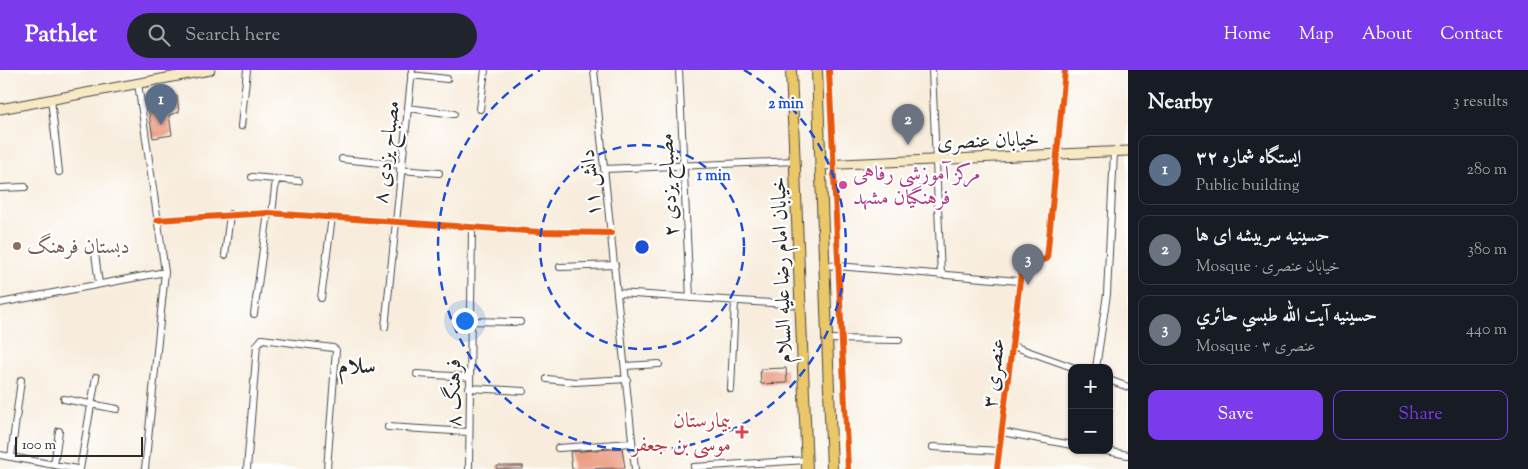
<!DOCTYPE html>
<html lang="en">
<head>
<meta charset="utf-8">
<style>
	:root { --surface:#171b24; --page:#20242c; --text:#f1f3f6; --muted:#9ea1a6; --line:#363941; --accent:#7c3aed }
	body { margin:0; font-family:"Sorts Mill Goudy",Amiri,serif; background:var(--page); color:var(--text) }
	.controls { position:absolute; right:15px; bottom:15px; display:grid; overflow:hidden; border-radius:10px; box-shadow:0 1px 4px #0004 }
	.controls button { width:45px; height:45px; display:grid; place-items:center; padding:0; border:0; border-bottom:1px solid var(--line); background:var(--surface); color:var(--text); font:25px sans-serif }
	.scale { position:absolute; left:15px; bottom:12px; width:128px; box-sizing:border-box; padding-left:5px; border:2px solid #2b2b2b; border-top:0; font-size:14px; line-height:18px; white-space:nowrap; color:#2b2b2b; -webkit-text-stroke:4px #fff; paint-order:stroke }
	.you { position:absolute; left:464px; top:250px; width:18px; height:18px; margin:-12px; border:4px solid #fff; border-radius:50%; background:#1a73e8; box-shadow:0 0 0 8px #1a73e833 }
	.badge { display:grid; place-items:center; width:32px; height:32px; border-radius:50%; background:var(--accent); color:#fff; font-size:16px; font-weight:700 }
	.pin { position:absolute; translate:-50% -41px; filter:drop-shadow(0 1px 2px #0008) }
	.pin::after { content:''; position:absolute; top:26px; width:18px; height:15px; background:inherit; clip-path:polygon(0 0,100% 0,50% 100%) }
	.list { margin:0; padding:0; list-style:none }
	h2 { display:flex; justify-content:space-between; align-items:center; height:65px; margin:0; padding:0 20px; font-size:21px }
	h2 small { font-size:16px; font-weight:400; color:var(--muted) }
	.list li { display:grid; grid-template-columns:32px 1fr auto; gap:15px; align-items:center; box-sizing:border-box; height:70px; margin:0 10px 10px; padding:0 10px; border:1px solid var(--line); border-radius:10px }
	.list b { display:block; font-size:19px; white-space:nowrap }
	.list p { margin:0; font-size:16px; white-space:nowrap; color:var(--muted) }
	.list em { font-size:16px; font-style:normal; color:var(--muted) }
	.actions { display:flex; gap:10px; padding:15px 20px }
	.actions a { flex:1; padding:11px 0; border:1px solid var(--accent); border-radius:10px; text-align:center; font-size:18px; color:var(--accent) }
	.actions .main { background:var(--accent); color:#fff }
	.icon { flex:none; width:28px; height:28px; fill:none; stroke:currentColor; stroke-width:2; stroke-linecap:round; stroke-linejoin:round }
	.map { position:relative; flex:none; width:1128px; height:399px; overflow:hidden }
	header { display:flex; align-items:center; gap:30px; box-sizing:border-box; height:70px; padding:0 25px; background:var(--accent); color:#fff }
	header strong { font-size:24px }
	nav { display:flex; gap:28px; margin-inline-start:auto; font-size:18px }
	.search { width:350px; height:45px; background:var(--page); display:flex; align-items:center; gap:12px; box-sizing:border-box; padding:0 18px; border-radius:28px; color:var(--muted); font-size:19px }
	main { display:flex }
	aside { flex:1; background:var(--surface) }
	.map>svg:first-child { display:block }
</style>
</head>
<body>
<header>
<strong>Pathlet</strong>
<div class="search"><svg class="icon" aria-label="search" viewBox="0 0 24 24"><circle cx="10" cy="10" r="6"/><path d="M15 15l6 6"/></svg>Search here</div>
<nav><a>Home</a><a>Map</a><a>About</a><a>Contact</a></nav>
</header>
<main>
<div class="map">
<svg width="1128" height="399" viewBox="0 0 1128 399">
	<rect width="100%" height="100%" fill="#fff"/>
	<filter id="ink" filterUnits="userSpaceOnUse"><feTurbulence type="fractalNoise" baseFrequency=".02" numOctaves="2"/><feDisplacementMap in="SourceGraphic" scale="10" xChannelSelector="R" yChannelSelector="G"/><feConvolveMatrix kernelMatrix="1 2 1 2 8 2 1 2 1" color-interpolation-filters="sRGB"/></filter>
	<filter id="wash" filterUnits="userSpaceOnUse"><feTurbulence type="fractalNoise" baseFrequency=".0096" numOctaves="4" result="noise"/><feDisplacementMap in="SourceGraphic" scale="20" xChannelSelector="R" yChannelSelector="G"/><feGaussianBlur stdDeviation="1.12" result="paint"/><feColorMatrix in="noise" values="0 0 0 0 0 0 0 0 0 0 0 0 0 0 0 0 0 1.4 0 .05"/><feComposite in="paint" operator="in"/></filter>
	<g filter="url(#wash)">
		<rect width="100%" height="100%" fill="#f8eddd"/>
		<g id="blocks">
			<!-- building -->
			<path fill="#ec9f86" d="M177 26 179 42 169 45 172 65 153 68 147 32Z
				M786 298 787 313 761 314 760 299Z
				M622 378 625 398 572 399 570 382Z
				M497 396H523V399H497Z"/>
		</g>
	</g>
	<g filter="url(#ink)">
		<use href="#blocks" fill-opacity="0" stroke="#4a4846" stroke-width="1"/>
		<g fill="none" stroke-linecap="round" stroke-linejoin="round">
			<defs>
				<path id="street" d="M594 0 635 399
					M679 0 690 228
					M932 0 941 205
					M411 5 447 9
					M138 13 165 202 145 399
					M51 29 59 102
					M408 38 454 44
					M480 39 485 0
					M241 56 247 0
					M342 89 401 95
					M604 99 795 91
					M400 100 439 103
					M252 107 299 111
					M0 118 25 117
					M272 143 276 109
					M157 150 268 143 541 162 611 163
					M95 183 99 214
					M225 185 230 144
					M825 195 1019 211
					M560 197 615 195
					M618 223 801 235
					M321 228 332 147
					M0 233 165 202
					M254 244 268 143
					M471 251 520 252
					M385 257 412 0
					M827 269 899 270
					M1013 276 1075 298
					M625 296 659 294
					M1096 298 1107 224 1114 82
					M417 304 469 307
					M547 309 575 312 627 309
					M1109 310 1128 317
					M469 318 523 321
					M731 319 735 231
					M64 329 117 339
					M388 357 469 362
					M1002 362 1072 375
					M933 377 999 381
					M558 378 632 373
					M1101 380 1128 385
					M0 385 77 399
					M11 387 21 310
					M54 395 59 361
					M694 397 807 390
					M80 399 96 307
					M247 399 257 275 262 269 333 278 336 280 327 399
					M469 399 472 157
					M997 399 1022 194 1047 189 1065 0"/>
				<path id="secondary" d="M0 39 210 0
					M820 95 1128 81"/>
				<path id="primary" d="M791 0 807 399
					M817 0 832 399"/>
			</defs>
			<!-- street casing -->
			<use href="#street" stroke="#4a4846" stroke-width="8"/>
			<!-- secondary casing -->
			<use href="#secondary" stroke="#4a4846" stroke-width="11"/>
			<!-- primary casing -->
			<use href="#primary" stroke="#4a4846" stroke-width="12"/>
			<!-- street -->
			<use href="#street" stroke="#fff" stroke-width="6"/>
			<!-- secondary -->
			<use href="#secondary" stroke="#f7e9c3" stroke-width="9"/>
			<!-- primary -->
			<use href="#primary" stroke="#eac769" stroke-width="10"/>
			<defs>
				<path id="cycleway" d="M829 0 848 399
					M157 150 268 143 541 162 611 163
					M997 399 1022 194 1047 189 1065 0"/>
			</defs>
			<!-- cycleway casing -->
			<use href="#cycleway" stroke="#fff" stroke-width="9"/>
			<!-- cycleway -->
			<use href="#cycleway" stroke="#e8590c" stroke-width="6"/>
		</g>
	</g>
	<!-- distance rings -->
	<g fill="none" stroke="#1d4ed8" stroke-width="2.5" stroke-dasharray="9 6">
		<circle cx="642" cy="177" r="102"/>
		<path d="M744 0A204 204 0 1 1 540 0"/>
	</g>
	<!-- markers -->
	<circle fill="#d1479c" stroke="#fff" stroke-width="2" cx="843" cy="115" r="5"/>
	<circle fill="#8d6e63" stroke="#fff" stroke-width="2" cx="17" cy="176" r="5"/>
	<path fill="#e0444e" stroke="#fff" stroke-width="2" d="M739.5 354.5h5v5h5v5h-5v5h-5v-5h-5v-5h5z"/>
	<g text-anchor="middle" stroke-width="4.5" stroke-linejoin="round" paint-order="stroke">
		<!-- street labels -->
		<g font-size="21" fill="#2b2b2b" stroke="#fff">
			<text transform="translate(988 70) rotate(-2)" y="7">خیابان عنصری</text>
			<text transform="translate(386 82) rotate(-83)" y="7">مصباح یزدی ۸</text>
			<text transform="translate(590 113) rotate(-96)" y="7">دانش ۱۱</text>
			<text transform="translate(668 115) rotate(-93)" y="7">مصباح یزدی ۲</text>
			<text transform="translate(781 200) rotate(-92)" y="7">خیابان امام رضا علیه السلام</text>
			<text transform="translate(993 303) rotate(-83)" y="7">عنصری ۳</text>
			<text transform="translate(453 323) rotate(-90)" y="7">فرهنگ ۸</text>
		</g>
		<!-- hotel labels -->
		<g font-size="21" fill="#b23c85" stroke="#fff" text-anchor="start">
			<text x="853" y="110">مرکز آموزشی رفاهی<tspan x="853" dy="24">فرهنگیان مشهد</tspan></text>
		</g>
		<!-- education labels -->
		<g font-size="21" fill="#785e54" stroke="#fff" text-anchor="start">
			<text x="27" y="183">دبستان فرهنگ</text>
		</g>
		<!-- health labels -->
		<g font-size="21" fill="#be3a42" stroke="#fff" text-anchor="end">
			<text x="731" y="357">بیمارستان<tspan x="731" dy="24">موسی بن جعفر</tspan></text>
		</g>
		<!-- neighbourhood labels -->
		<g font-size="22" font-weight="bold" fill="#2b2b2b" stroke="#fff">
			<text x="357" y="303">سلام</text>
		</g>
	</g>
	<circle cx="642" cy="177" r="8" fill="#1d4ed8" stroke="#fff" stroke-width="2.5"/>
	<g font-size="15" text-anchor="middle" font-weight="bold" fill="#1d4ed8" stroke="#fff" stroke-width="4.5" stroke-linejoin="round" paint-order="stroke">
		<text x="786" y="38">2 min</text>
		<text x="714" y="110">1 min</text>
	</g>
</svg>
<div class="controls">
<button>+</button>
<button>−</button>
</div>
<div class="scale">100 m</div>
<div class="you"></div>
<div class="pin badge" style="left:161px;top:55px;background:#5c6f8a">1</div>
<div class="pin badge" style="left:908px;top:75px;background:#6b7280">2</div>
<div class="pin badge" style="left:1028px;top:215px;background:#6b7280">3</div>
</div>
<aside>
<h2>Nearby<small>3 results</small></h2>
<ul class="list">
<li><span class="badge" style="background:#5c6f8a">1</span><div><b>ایستگاه شماره ۳۲</b><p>Public building</p></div><em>280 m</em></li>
<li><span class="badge" style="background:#6b7280">2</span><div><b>حسینیه سربیشه ای ها</b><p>Mosque · خیابان عنصری</p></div><em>380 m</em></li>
<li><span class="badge" style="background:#6b7280">3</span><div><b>حسينيه آيت الله طبسي حائري</b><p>Mosque · عنصری ۳</p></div><em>440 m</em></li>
</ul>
<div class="actions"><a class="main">Save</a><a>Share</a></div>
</aside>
</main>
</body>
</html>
